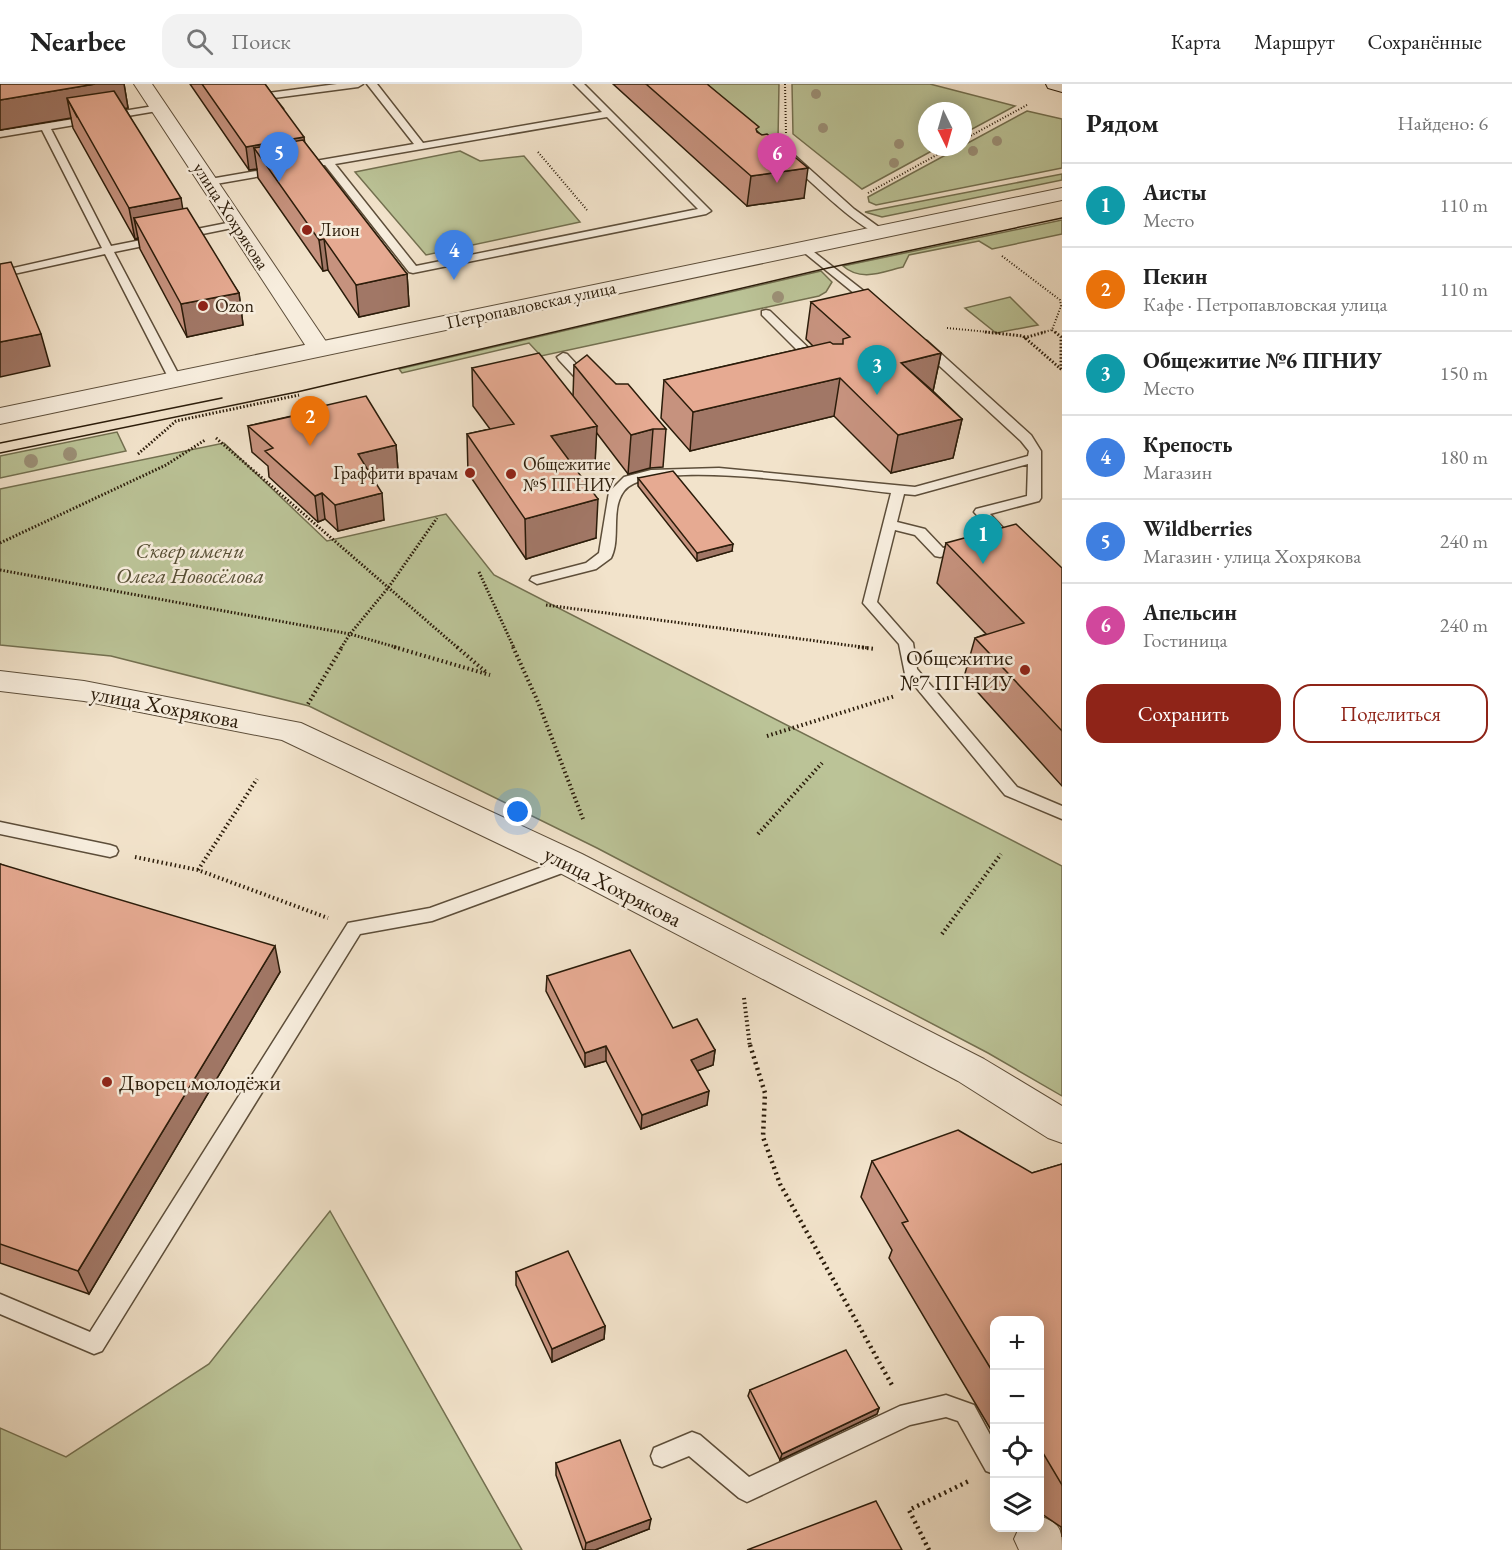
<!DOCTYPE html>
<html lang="ru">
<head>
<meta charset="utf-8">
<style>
	:root { --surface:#fff; --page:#f2f2f2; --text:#222; --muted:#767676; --line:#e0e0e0; --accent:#8f2418 }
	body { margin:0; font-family:"EB Garamond",serif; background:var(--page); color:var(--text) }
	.controls { position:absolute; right:18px; bottom:18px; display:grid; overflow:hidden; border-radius:12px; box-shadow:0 3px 15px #0003 }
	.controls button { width:54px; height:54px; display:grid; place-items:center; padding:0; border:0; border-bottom:2px solid var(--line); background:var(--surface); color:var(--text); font:30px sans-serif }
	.compass { position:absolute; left:918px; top:18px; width:54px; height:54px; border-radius:50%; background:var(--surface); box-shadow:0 3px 15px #0003; rotate:175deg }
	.you { position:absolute; left:518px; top:728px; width:21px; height:21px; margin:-15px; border:4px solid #fff; border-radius:50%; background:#1a73e8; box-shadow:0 0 0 9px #1a73e833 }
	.badge { display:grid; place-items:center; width:39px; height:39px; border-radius:50%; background:var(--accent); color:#fff; font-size:20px; font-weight:700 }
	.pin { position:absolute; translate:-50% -50px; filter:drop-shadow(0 2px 3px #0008) }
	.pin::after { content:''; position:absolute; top:32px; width:21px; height:18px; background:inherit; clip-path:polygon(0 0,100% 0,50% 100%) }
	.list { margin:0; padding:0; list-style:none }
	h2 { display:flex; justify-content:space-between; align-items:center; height:78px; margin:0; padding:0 24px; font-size:26px }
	h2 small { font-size:20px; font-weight:400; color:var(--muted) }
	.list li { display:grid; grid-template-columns:39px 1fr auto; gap:18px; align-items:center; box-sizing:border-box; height:84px; padding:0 24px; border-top:2px solid var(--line) }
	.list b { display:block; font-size:22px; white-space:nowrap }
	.list p { margin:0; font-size:20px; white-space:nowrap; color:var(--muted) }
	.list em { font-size:20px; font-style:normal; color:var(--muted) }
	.actions { display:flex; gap:12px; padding:18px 24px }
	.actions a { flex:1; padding:14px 0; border:2px solid var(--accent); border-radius:18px; text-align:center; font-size:21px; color:var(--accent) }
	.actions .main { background:var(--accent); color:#fff }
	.icon { flex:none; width:33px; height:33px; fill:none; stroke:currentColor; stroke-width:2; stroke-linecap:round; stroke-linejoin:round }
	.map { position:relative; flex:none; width:1062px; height:1466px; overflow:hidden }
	header { display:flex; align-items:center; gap:36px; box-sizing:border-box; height:84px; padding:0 30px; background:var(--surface); border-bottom:2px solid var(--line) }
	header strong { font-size:28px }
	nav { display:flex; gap:33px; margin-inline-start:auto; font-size:21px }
	.search { width:420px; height:54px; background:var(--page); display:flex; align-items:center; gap:15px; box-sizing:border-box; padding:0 21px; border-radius:18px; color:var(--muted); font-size:22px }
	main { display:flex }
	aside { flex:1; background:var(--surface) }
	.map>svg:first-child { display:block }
</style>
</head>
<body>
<header>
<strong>Nearbee</strong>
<div class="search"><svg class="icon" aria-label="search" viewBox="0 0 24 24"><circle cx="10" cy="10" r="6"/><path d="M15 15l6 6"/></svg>Поиск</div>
<nav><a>Карта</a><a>Маршрут</a><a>Сохранённые</a></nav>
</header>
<main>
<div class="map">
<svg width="1062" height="1466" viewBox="0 0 1062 1466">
	<rect width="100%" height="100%" fill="#f2e3cb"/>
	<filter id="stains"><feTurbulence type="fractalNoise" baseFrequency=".00333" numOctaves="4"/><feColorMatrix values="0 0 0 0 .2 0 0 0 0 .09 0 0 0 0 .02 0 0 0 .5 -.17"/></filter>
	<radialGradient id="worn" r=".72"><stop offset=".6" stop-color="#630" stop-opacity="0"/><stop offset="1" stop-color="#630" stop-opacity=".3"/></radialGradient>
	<!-- green -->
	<path fill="#bbc397" stroke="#737050" stroke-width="1.5" d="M686 0H779L778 56 769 72Z
		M792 0H930L1015 22 963 50V27H927V63H939L862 105 793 50Z
		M1027 27 1062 35V84L876 121 869 118 868 113Z
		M460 67 480 77 524 72 580 138 426 171 355 88Z
		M1062 90V96L882 133 865 128Z
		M1062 136V150L992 165 979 157 909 171 903 183C882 188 861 198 843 182Z
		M821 187 832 198 826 208 819 212 541 272 529 259 402 289 399 285Z
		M1010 213 1038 241 996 249 965 224Z
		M117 348 126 367 0 394V372Z
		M224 359 327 457 446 430 494 491 1062 782V1012L988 969 597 764 309 622 111 572 0 561V405Z
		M330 1127 522 1466H0V1344L66 1373 209 1280Z"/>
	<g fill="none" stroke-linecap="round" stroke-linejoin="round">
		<defs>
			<path id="service" d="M337 0H363L358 3 274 14 283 25 278 28 275 27 263 12 268 9Z
				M367 0H377L423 59 602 28 574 0H584L711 127 706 130 413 189 409 188 325 81 210 101 205 98 210 95 414 60ZM607 33 698 125 416 182 335 80Z
				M160 21 165 24 163 26 51 45 111 162 237 137 242 140 237 143 114 168 181 295 175 299 169 295 105 170 0 193V187L102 164 42 46 0 53V47Z
				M786 71H794L854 125 883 146V150C866 153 802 89 786 75Z
				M805 161 879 219V223H871L801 166V162Z
				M766 226 770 227 821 276V282H813L762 231V227Z
				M923 256 927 257 1031 351 1041 367V414L1039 417 990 430 1020 462 1013 466 1008 465 974 428 976 425 1027 412 1028 380 915 411 904 410 897 438 925 445 943 464 965 459 972 463 970 466 940 473 935 472 915 451 895 446 877 518 913 559 917 585 1017 703 1062 722V735L1005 711 905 590 899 560 863 519 891 409C845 404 651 372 624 407 610 425 621 455 611 474L596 485 537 500 530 496 532 493 586 479 599 469 609 408 624 393 651 386 719 384 915 403 1028 372 1029 367 1021 357 919 263 917 260Z
				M563 269 567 270 593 298V304H585L559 276 557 273Z
				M0 738 110 761 116 763 118 767 116 771 110 773 0 750Z
				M570 773 576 774 578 779 576 784 432 837 360 850 102 1267 94 1270 0 1230V1210L90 1248 348 839 430 824Z
				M946 1311 974 1321 994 1358V1390L986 1387 958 1337 946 1333 910 1341 747 1418 739 1414 689 1372 662 1383 654 1380 651 1372 654 1364 692 1348 700 1351 749 1393 900 1322Z"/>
			<path id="minor" d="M134 0H152L331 265 327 270 319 272 311 270Z
				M0 587 84 597 301 639 582 770 984 975 1062 1022V1059L1048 1054 958 997 558 788 282 656 84 617 0 607Z
				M1040 1432C1060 1440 1062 1444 1062 1466H1019L1014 1455 1019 1444H1040Z"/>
			<path id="tertiary" d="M1062 104V116L0 340V324Z"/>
			<path id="secondary" d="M1046 0H1062V8L1048 4Z"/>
		</defs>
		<!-- service casing -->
		<use href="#service" stroke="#5d4e3a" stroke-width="3"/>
		<!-- minor casing -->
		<use href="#minor" stroke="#5d4e3a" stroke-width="2"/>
		<!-- tertiary casing -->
		<use href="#tertiary" stroke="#5d4e3a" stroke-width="2"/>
		<!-- secondary casing -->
		<use href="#secondary" stroke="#2b1c0a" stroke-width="2"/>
		<!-- path-far3 -->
		<path stroke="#2b1c0a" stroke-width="2" stroke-dasharray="1 2" stroke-linecap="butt" d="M785 0 786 50
			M963 56 1027 21
			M538 68 587 126
			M868 109 951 63
			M1002 172 1060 216 1061 222 1052 246 1040 249
			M947 244 999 249
			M1052 246 1056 249"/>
		<!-- path-far2 -->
		<path stroke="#2b1c0a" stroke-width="3" stroke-dasharray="1.5 2" stroke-linecap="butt" d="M985 248 1023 252 1062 286
			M1055 248 1061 253V285
			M1024 254 1045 248
			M216 354 458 564
			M138 370 176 337 299 311
			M0 459 166 381 205 356
			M0 486 350 550 399 564
			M479 488 514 564
			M546 521 869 564
			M341 564 350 550 388 504 437 434"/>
		<!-- path-far1 -->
		<path stroke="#2b1c0a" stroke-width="4" stroke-dasharray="1.5 3" stroke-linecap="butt" d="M394 563 490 591
			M457 563 487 589
			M513 563 538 618 583 735
			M858 563 875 565
			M936 572 973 576
			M308 620 342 563
			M767 652 895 612
			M758 750 822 679
			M135 773 198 786 328 834
			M198 786 257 695
			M942 850 1001 770
			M744 914 750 963"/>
		<!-- path -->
		<path stroke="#2b1c0a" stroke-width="4.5" stroke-dasharray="2 4" stroke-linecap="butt" d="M750 961 765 1009 763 1053 780 1100 893 1303
			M929 1466 909 1426 969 1397"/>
		<!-- service -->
		<use href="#service" fill="#f7eddd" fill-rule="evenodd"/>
		<!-- minor -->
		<use href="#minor" fill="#f7eddd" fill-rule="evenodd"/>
		<!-- tertiary -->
		<use href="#tertiary" fill="#f7eddd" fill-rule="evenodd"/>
		<!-- secondary -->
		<use href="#secondary" fill="#f7eddd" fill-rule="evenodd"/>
		<!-- tram -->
		<path stroke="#2b1c0a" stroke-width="1.5" d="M0 359 222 314
			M0 369 297 308 828 184 1062 134"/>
	</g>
	<!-- trees -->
	<g fill="#9c9178">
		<circle cx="816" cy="10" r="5"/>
		<circle cx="823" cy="44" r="5"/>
		<circle cx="997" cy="57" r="5"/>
		<circle cx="899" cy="60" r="5"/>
		<circle cx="973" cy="67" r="5"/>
		<circle cx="894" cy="79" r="5"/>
		<circle cx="778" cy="213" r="6"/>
		<circle cx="70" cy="370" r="7"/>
		<circle cx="31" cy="377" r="7"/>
	</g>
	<!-- wall -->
	<path fill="#c6927e" stroke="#2b1c0a" stroke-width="1.5" d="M0 0H124L128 24H125L182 124 239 209 243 241 187 253 140 165 138 154 135 155 73 44 71 34 0 46Z
		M190 0H265L305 59 407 190 409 222 359 233 328 186 323 187 258 94 257 85 249 86Z
		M613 0H707L759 49 804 114 747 122Z
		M811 218 941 269 933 307 962 335 953 374 891 389 834 332 690 367 661 334 664 296 813 262 806 255Z
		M574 281 616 300 666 345 663 383 650 384 628 390 596 348 595 380 575 385 596 454 526 475 468 389 467 350 490 345 473 322 472 284 573 313Z
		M323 322 396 361 398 387 372 393 384 436 338 447 325 435 318 438 269 393 268 382 252 368 248 342 323 325Z
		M638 394 732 467 697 477 638 402Z
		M946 459 1062 484V702L964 593 975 554 986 550 937 499Z
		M0 780 280 888 89 1210 0 1179Z
		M547 892 673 944 715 966 713 981 697 987 707 1021 641 1045 606 977 585 983 546 907Z
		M872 1077 1032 1089 1062 1080V1453L1061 1443 1042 1430 1040 1426V1236H994V1351L889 1174 892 1166 861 1113Z
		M516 1188 605 1242 604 1255 552 1278 516 1201Z
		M750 1306 879 1324 877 1330 780 1376 748 1312Z
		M556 1379 649 1445 595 1466H583L556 1391Z"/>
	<!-- shaded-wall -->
	<path fill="#a17766" stroke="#2b1c0a" stroke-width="1.5" d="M95 0H124L128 24 77 33 67 14 71 34 0 46V16Z
		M304 53 307 76 254 64 257 85 249 86 246 63Z
		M808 84 804 114 747 122 751 92Z
		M181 114 186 145 134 134 138 154 135 155 129 124Z
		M324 155 328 186 323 187 319 156Z
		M407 190 409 222 359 233 356 201Z
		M239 209 243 241 187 253 181 220Z
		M41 250 50 282 0 293V258Z
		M941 269 933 307 901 279Z
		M840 294 834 332 690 367 693 328Z
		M962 335 953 374 891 389 898 351Z
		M597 342 595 380 550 391 551 352Z
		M653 345 650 384 628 390 631 351Z
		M396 361 398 387 361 396 358 370Z
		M322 409 325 435 318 438 315 412Z
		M382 409 384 436 338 447 335 421Z
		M598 415 596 454 526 475 525 435Z
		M733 460 732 467 697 477V469Z
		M275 862 280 888 89 1210 78 1187Z
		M606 962V977L585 983V969Z
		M715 966 713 981 689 990 691 976Z
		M709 1007 707 1021 641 1045 642 1031Z
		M605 1242 604 1255 552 1278V1265Z
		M879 1324 877 1330 780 1376 782 1370Z
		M651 1435 649 1445 595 1466H585L586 1459Z"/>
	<!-- building -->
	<path fill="#e6aa92" stroke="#2b1c0a" stroke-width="1.5" d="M0 0H95L0 16Z
		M202 0H265L304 53 246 63Z
		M646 0H707L759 43 756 45 757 48 762 51 767 50 808 84 751 92Z
		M114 7 181 114 129 124 67 14Z
		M303 56 407 190 356 201 324 155 319 156 254 64Z
		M187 124 239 209 181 220 134 134Z
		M11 178 41 250 0 258V180Z
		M868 205 941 269 901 279 962 335 898 351 840 294 693 328 664 296 830 258 833 260H843V255L850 253 811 218Z
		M539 269 597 342 551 352 598 415 525 435 467 350 514 340 472 284Z
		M587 271 616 300H628L666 345H653L631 351 574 281Z
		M366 312 396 361 358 370 382 409 335 421 322 409 315 412 265 367 273 364 248 342 325 325 323 322Z
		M673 387 733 460 697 469 638 394Z
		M1016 440 1062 484V647L975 554 1024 539 946 459Z
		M0 780 275 862 78 1187 0 1160Z
		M630 866 673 944 697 935 715 966 691 976 709 1007 642 1031 606 962 585 969 547 892Z
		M958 1046 1032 1089 1062 1080V1401L1040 1364V1236H994V1290L902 1139 908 1137 872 1077Z
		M568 1167 605 1242 552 1265 516 1188Z
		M846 1266 879 1324 782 1370 750 1306Z
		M620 1356 651 1435 586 1459 556 1379Z
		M876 1417 902 1466H747Z"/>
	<!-- markers -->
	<g fill="#8f2418" stroke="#f7eddd" stroke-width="2">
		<circle cx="307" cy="146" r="6"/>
		<circle cx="203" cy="222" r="6"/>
		<circle cx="470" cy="389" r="6"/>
		<circle cx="511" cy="390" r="6"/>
		<circle cx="1025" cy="586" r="6"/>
		<circle cx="107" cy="998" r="6"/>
	</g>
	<g text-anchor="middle" stroke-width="5" stroke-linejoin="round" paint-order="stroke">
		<!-- far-street labels -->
		<g font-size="18" fill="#2b1c0a" stroke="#f7eddd">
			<text transform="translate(231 132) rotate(57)" y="6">улица Хохрякова</text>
			<text transform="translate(531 221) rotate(-12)" y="6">Петропавловская улица</text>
		</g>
		<!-- far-poi labels -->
		<g font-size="18" fill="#2b1c0a" stroke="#f7eddd" text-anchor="start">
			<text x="319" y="152">Лион</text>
			<text x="215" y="228">Ozon</text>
			<text x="523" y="386">Общежитие<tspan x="523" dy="21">№5 ПГНИУ</tspan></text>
			<text x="458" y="395" text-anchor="end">Граффити врачам</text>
		</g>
		<!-- park labels -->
		<g font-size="22" font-style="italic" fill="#564e34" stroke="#f7eddd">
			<text x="190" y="474">Сквер имени<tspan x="190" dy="25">Олега Новосёлова</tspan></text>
		</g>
		<!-- poi labels -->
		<g font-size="22" fill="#2b1c0a" stroke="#f7eddd" text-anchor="end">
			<text x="1013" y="581">Общежитие<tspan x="1013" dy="25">№7 ПГНИУ</tspan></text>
			<text x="119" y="1006" text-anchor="start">Дворец молодёжи</text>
		</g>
		<!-- street labels -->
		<g font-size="22" fill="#2b1c0a" stroke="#f7eddd">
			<text transform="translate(165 622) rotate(11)" y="8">улица Хохрякова</text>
			<text transform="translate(613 802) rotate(27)" y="8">улица Хохрякова</text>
		</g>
	</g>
	<rect width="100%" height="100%" filter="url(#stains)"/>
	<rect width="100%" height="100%" fill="url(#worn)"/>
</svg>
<div class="controls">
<button>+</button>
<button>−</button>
<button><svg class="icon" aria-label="locate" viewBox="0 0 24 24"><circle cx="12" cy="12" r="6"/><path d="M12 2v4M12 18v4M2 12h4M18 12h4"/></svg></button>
<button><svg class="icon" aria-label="layers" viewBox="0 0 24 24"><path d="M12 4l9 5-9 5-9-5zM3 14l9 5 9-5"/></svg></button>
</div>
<svg class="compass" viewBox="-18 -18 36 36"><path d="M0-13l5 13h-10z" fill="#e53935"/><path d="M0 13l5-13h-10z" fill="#767676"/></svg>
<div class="you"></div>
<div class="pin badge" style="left:983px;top:480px;background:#0f9aa8">1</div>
<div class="pin badge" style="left:310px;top:362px;background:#e8710a">2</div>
<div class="pin badge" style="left:877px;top:311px;background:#0f9aa8">3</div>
<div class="pin badge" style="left:454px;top:196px;background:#3f7fe0">4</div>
<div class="pin badge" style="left:279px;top:98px;background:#3f7fe0">5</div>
<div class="pin badge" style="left:777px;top:99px;background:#d1479c">6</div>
</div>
<aside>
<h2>Рядом<small>Найдено: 6</small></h2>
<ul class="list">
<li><span class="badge" style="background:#0f9aa8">1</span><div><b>Аисты</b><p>Место</p></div><em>110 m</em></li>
<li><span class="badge" style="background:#e8710a">2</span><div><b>Пекин</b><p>Кафе · Петропавловская улица</p></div><em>110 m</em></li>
<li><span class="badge" style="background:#0f9aa8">3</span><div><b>Общежитие №6 ПГНИУ</b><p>Место</p></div><em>150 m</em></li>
<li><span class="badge" style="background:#3f7fe0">4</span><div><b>Крепость</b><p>Магазин</p></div><em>180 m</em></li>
<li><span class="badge" style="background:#3f7fe0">5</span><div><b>Wildberries</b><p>Магазин · улица Хохрякова</p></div><em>240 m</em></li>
<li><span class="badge" style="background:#d1479c">6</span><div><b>Апельсин</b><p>Гостиница</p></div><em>240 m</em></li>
</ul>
<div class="actions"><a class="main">Сохранить</a><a>Поделиться</a></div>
</aside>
</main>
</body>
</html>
